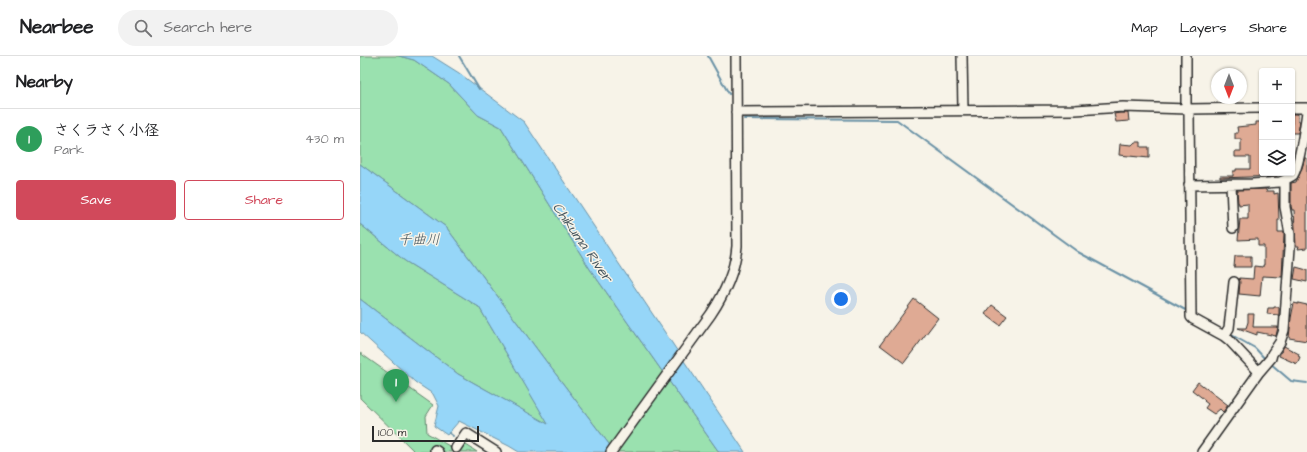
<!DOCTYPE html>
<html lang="en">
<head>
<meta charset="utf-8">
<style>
	:root { --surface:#fff; --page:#f2f2f2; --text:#202124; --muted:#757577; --line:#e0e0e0; --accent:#d1495b }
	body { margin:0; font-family:"Architects Daughter","Klee One",sans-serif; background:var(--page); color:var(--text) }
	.controls { position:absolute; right:12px; top:12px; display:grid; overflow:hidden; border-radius:4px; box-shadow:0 1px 3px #0004 }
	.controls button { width:36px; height:36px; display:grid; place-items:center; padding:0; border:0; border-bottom:1px solid var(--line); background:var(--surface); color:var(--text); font:20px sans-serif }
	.compass { position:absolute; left:851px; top:12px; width:36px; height:36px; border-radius:50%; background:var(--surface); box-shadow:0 1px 3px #0004; rotate:180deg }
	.scale { position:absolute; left:12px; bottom:10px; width:107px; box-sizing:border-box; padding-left:4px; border:2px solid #2b2b2b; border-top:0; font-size:11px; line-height:14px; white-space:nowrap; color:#2b2b2b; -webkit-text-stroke:3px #f7f3e8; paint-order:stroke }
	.you { position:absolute; left:481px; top:243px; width:14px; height:14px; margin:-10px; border:3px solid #fff; border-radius:50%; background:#1a73e8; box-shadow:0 0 0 6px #1a73e833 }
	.badge { display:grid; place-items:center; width:26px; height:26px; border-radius:50%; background:var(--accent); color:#fff; font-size:13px; font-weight:700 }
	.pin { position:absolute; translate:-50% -33px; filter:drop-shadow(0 1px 2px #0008) }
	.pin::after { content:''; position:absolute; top:21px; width:14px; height:12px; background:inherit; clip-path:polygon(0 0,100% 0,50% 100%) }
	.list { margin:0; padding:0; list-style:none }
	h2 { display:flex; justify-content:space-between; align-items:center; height:52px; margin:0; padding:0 16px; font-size:17px }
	h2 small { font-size:13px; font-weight:400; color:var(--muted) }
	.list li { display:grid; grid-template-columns:26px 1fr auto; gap:12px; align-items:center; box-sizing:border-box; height:60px; padding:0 16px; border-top:1px solid var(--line) }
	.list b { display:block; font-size:15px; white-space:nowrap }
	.list p { margin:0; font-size:13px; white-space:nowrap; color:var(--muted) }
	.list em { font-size:13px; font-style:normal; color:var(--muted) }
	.actions { display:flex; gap:8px; padding:12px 16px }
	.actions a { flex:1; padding:9px 0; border:1px solid var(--accent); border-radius:4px; text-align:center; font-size:14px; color:var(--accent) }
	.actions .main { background:var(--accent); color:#fff }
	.icon { flex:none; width:22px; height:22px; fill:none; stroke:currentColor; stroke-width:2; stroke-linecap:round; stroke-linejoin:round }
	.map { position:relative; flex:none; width:947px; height:396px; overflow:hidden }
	header { display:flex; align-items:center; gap:24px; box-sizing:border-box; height:56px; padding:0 20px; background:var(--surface); border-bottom:1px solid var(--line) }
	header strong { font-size:19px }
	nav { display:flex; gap:22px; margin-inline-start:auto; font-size:14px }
	.search { width:280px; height:36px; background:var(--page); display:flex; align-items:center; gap:10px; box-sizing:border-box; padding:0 14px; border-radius:22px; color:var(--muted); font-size:15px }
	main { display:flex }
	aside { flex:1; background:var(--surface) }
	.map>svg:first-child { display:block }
</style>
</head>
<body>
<header>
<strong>Nearbee</strong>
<div class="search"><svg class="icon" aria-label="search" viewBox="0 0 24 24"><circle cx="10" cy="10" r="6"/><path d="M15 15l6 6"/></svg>Search here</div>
<nav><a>Map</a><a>Layers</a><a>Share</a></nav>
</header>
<main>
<aside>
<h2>Nearby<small></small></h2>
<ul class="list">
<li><span class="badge" style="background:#2e9e5b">1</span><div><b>さくラさく小径</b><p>Park</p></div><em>430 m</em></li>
</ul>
<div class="actions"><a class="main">Save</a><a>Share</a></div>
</aside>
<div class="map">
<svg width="947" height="396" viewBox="0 0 947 396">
	<rect width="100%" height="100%" fill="#f7f3e8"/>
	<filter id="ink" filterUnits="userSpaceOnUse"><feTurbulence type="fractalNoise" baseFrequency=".025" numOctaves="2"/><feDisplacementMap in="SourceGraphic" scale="8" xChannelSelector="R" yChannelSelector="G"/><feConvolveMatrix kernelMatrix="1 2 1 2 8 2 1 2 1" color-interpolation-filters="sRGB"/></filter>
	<g filter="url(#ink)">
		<!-- green -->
		<path fill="#9ae1af" stroke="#62866d" d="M0 0H39L54 4 89 28 118 59 141 71 230 213 359 396H255L185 304 86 171 0 108Z
			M0 168 45 205 119 251 189 369 98 318 0 243Z
			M0 297 73 349 66 360 67 377 96 394 103 387 117 396H55L0 342Z"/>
		<!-- water -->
		<path fill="#96d6f8" stroke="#6b92a6" d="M39 0H72L99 17 164 66 385 396H359L230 213 141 71 118 59 89 28 54 4Z
			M0 108 86 171 185 304 255 396H159L149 390 99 365 87 379 74 370 79 350 73 338 55 326 0 276V243L98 318 188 368 119 251 45 205 0 168Z"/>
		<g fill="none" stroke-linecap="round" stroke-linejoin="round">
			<!-- stream -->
			<path stroke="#6b92a6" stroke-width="2" d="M99 0 119 33
				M348 0 369 38
				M384 63 537 64 718 196 829 256
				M868 277 895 292 906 304
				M910 307 931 325 947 327
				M89 377 93 380"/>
		</g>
		<!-- building -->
		<path fill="#dfaa94" stroke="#2b2b2b" d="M760 57H768L769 65 756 66 754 58Z
			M932 58H938V65H940L938 77H932Z
			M896 66H901L902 119 917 118V120L860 122V120H873V115H876V113H890V101H875V95H881V83H875V77H878L877 71 896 69Z
			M775 86H781V91H789V102L759 99 760 88 772 89Z
			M945 102H947V192L938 193 939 190H936L934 154H932L931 150V127L936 126 941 115Z
			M906 133V135H914V138L918 137 919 164H918V176H924V179L922 221 902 220 900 240 879 238 880 226 879 222 893 223 894 210 903 211V209H904V190H898V183L878 184 880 163H888V148L879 149V147H878L877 134Z
			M875 200H891V211H874Z
			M936 211 947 214V226L934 223Z
			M554 243 578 262 544 307 520 289Z
			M934 247 938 248V247L947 249V285L929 282 931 262Z
			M632 249 647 260 640 269 625 258Z
			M914 251H919V259L907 258 908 252H914Z
			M888 258H894L893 271H918L916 280 897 276V279L878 272H886L888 266Z
			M924 290 939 298 938 300 940 301 937 308 919 300Z
			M838 326 868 349 863 356 860 353 854 358 845 352 848 348 844 345 845 344 832 334Z"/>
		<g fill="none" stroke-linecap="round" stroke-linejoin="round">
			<defs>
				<path id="minor" d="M602 0 603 54
					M826 0V49L829 56 831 261 833 263 864 280 869 284 899 316
					M932 52H947
					M376 56 715 54 763 51 828 53 902 52
					M829 129 892 128 920 126 925 124
					M871 129 873 172
					M864 280 869 272 874 226
					M96 392 106 377 136 396
					M75 394 78 396
					M251 396 351 258C365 237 375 216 377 190L376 0
					M842 396 899 316 911 302 912 298 920 286 924 274 930 192V178L925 151V124C927 122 931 121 933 119 940 108 945 69 947 56"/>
			</defs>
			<!-- minor casing -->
			<use href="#minor" stroke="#2b2b2b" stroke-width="12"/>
			<!-- minor -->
			<use href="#minor" stroke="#f7f3e8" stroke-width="9"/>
		</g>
	</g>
	<g text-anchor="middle" stroke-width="3" stroke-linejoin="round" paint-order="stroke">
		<!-- water labels -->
		<g font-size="14" font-style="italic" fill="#46565e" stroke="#f7f3e8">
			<text x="59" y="188">千曲川</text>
			<text transform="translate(223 186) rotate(55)" y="5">Chikuma River</text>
		</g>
	</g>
</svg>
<div class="controls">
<button>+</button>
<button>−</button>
<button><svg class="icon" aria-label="layers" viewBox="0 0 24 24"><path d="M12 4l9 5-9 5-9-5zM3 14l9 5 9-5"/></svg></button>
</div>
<svg class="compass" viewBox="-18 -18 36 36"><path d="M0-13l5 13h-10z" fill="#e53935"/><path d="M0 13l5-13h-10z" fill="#757577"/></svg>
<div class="scale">100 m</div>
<div class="you"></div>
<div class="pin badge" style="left:36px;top:346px;background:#2e9e5b">1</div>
</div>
</main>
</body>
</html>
